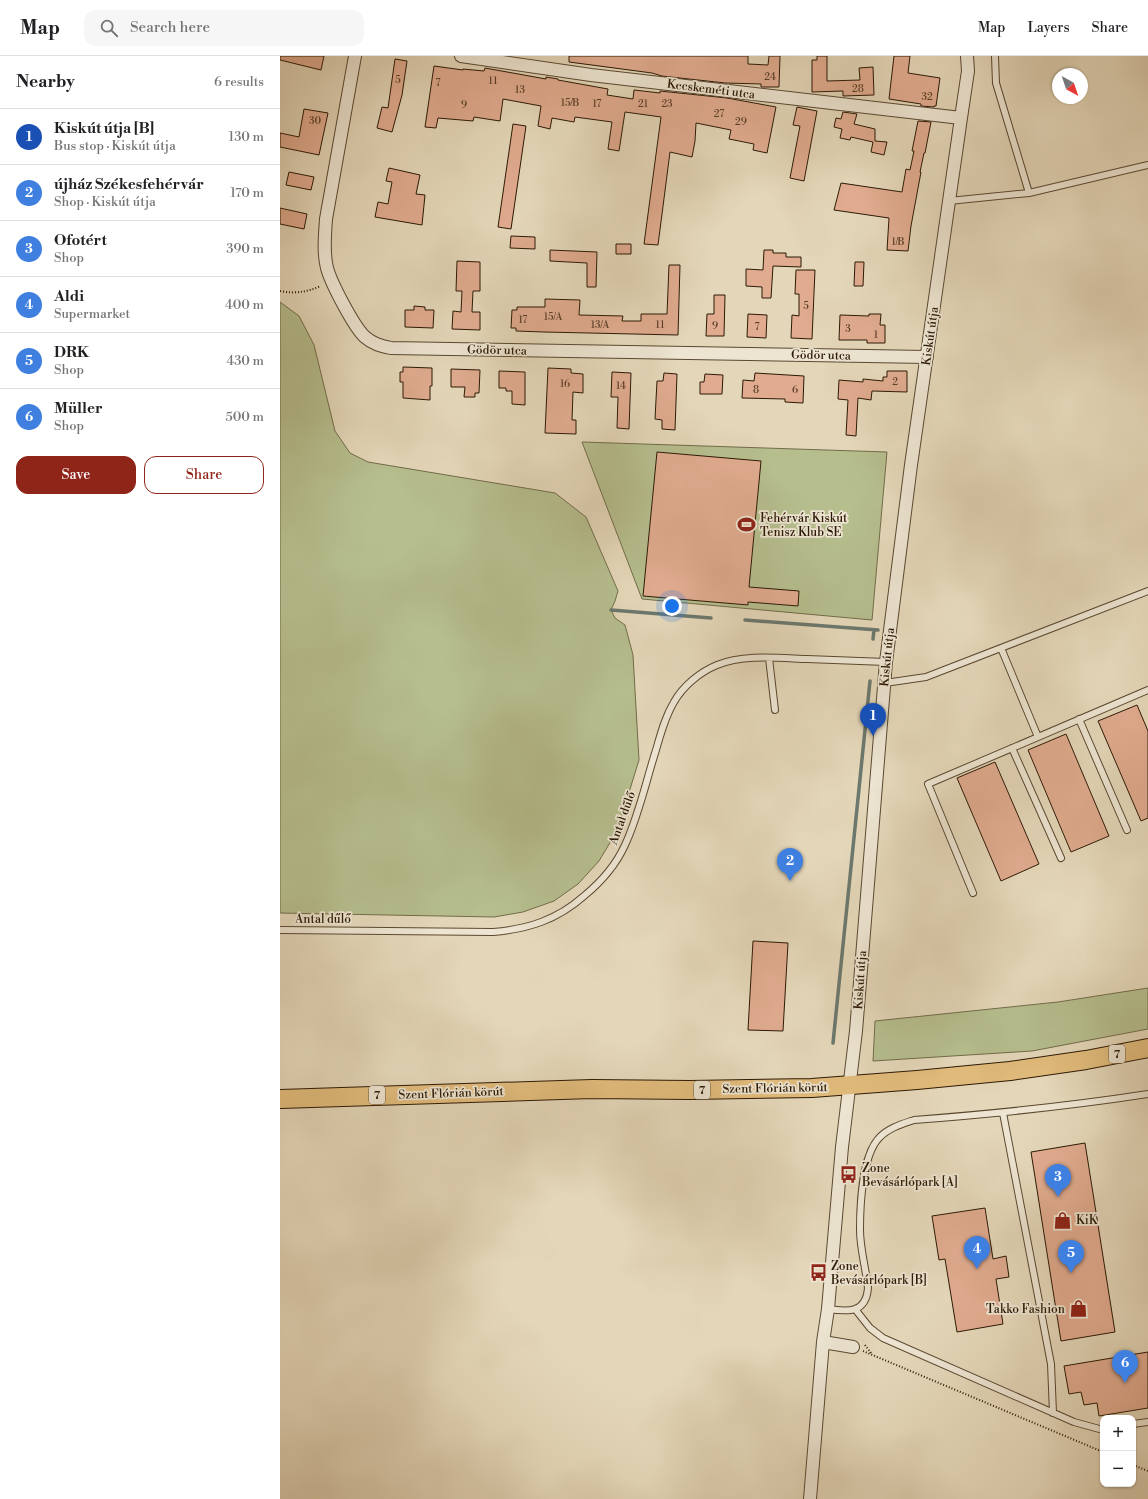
<!DOCTYPE html>
<html lang="en">
<head>
<meta charset="utf-8">
<style>
	:root { --surface:#fff; --page:#f6f6f6; --text:#202124; --muted:#757577; --line:#e0e0e0; --accent:#8f2418 }
	body { margin:0; font-family:"Libre Bodoni",serif; background:var(--page); color:var(--text) }
	.controls { position:absolute; right:12px; bottom:12px; display:grid; overflow:hidden; border-radius:8px; box-shadow:0 1px 3px #0004 }
	.controls button { width:36px; height:36px; display:grid; place-items:center; padding:0; border:0; border-bottom:1px solid var(--line); background:var(--surface); color:var(--text); font:20px sans-serif }
	.compass { position:absolute; left:772px; top:12px; width:36px; height:36px; border-radius:50%; background:var(--surface); box-shadow:0 1px 3px #0004; rotate:140deg }
	.you { position:absolute; left:392px; top:550px; width:14px; height:14px; margin:-10px; border:3px solid #fff; border-radius:50%; background:#1a73e8; box-shadow:0 0 0 6px #1a73e833 }
	.badge { display:grid; place-items:center; width:26px; height:26px; border-radius:50%; background:var(--accent); color:#fff; font-size:13px; font-weight:700 }
	.pin { position:absolute; translate:-50% -33px; filter:drop-shadow(0 1px 2px #0008) }
	.pin::after { content:''; position:absolute; top:21px; width:14px; height:12px; background:inherit; clip-path:polygon(0 0,100% 0,50% 100%) }
	.list { margin:0; padding:0; list-style:none }
	h2 { display:flex; justify-content:space-between; align-items:center; height:52px; margin:0; padding:0 16px; font-size:17px }
	h2 small { font-size:13px; font-weight:400; color:var(--muted) }
	.list li { display:grid; grid-template-columns:26px 1fr auto; gap:12px; align-items:center; box-sizing:border-box; height:56px; padding:0 16px; border-top:1px solid var(--line) }
	.list b { display:block; font-size:15px; white-space:nowrap }
	.list p { margin:0; font-size:13px; white-space:nowrap; color:var(--muted) }
	.list em { font-size:13px; font-style:normal; color:var(--muted) }
	.actions { display:flex; gap:8px; padding:12px 16px }
	.actions a { flex:1; padding:9px 0; border:1px solid var(--accent); border-radius:12px; text-align:center; font-size:14px; color:var(--accent) }
	.actions .main { background:var(--accent); color:#fff }
	.icon { flex:none; width:22px; height:22px; fill:none; stroke:currentColor; stroke-width:2; stroke-linecap:round; stroke-linejoin:round }
	.map { position:relative; flex:none; width:868px; height:1443px; overflow:hidden }
	header { display:flex; align-items:center; gap:24px; box-sizing:border-box; height:56px; padding:0 20px; background:var(--surface); border-bottom:1px solid var(--line) }
	header strong { font-size:19px }
	nav { display:flex; gap:22px; margin-inline-start:auto; font-size:14px }
	.search { width:280px; height:36px; background:var(--page); display:flex; align-items:center; gap:10px; box-sizing:border-box; padding:0 14px; border-radius:12px; color:var(--muted); font-size:15px }
	main { display:flex }
	aside { flex:1; background:var(--surface) }
	.map>svg:first-child { display:block }
</style>
</head>
<body>
<header>
<strong>Map</strong>
<div class="search"><svg class="icon" aria-label="search" viewBox="0 0 24 24"><circle cx="10" cy="10" r="6"/><path d="M15 15l6 6"/></svg>Search here</div>
<nav><a>Map</a><a>Layers</a><a>Share</a></nav>
</header>
<main>
<aside>
<h2>Nearby<small>6 results</small></h2>
<ul class="list">
<li><span class="badge" style="background:#1a4fb4">1</span><div><b>Kiskút útja [B]</b><p>Bus stop · Kiskút útja</p></div><em>130 m</em></li>
<li><span class="badge" style="background:#3f7fe0">2</span><div><b>újház Székesfehérvár</b><p>Shop · Kiskút útja</p></div><em>170 m</em></li>
<li><span class="badge" style="background:#3f7fe0">3</span><div><b>Ofotért</b><p>Shop</p></div><em>390 m</em></li>
<li><span class="badge" style="background:#3f7fe0">4</span><div><b>Aldi</b><p>Supermarket</p></div><em>400 m</em></li>
<li><span class="badge" style="background:#3f7fe0">5</span><div><b>DRK</b><p>Shop</p></div><em>430 m</em></li>
<li><span class="badge" style="background:#3f7fe0">6</span><div><b>Müller</b><p>Shop</p></div><em>500 m</em></li>
</ul>
<div class="actions"><a class="main">Save</a><a>Share</a></div>
</aside>
<div class="map">
<svg width="868" height="1443" viewBox="0 0 868 1443">
	<rect width="100%" height="100%" fill="#e4d7b9"/>
	<filter id="stains"><feTurbulence type="fractalNoise" baseFrequency=".005" numOctaves="4"/><feColorMatrix values="0 0 0 0 .2 0 0 0 0 .09 0 0 0 0 .02 0 0 0 .5 -.17"/></filter>
	<radialGradient id="worn" r=".72"><stop offset=".6" stop-color="#630" stop-opacity="0"/><stop offset="1" stop-color="#630" stop-opacity=".3"/></radialGradient>
	<!-- green -->
	<path fill="#b6be8e" stroke="#716c4a" d="M0 246 19 260 34 289 55 375 70 397 88 406 275 437 306 461 338 535 335 545 331 554 335 562 345 569 353 599 359 704 337 775 319 805 298 828 274 845 243 856 214 861 0 857Z
		M302 386 607 396 592 564 362 543Z
		M868 932V973L752 995 593 1005 595 965 778 946Z"/>
	<g fill="none" stroke-linecap="round" stroke-linejoin="round">
		<!-- stream -->
		<path stroke="#6c786e" stroke-width="3.5" d="M331 554 431 562
			M465 564 598 574
			M593 583 594 574
			M553 987 590 625"/>
	</g>
	<!-- building -->
	<path fill="#e0ab8f" stroke="#2c1905" d="M0 0H44L41 14 0 4Z
		M289 0H468V8L488 9 489 0H500L499 31H481V28L445 27 382 20 372 17 289 6Z
		M537 0H547V25L580 24 579 12 593 11 594 39 563 40V35L532 36V4H537Z
		M614 0H630L628 17 660 22 656 50H654V51L641 50V48L609 43Z
		M115 3 127 5 122 39 112 76 97 72 102 51 108 52Z
		M154 10 183 14V13L204 15 205 12 266 23V21L278 23V24L328 33 327 39 353 43 354 34 380 37V35L447 42 496 51 487 97 473 94 474 88 449 83 451 74 416 67 415 85 412 101 390 96 378 189 364 188 381 61 345 56 339 95 328 93 332 66 295 61 294 66 272 62 270 73 258 70 261 50 223 43 220 65 194 61 193 65 158 62 156 72 145 71Z
		M517 51 537 55 524 125 510 122 520 70 513 69Z
		M24 53 48 57 39 99 0 91V77L19 81Z
		M563 56 577 58 574 68 595 73V85L607 86 604 99 591 96 593 86 571 81 570 84 560 82 562 73 554 71 556 62 561 63Z
		M638 65 651 66 645 97H644L640 116H641L631 170 628 195 607 194 609 162 554 154 561 127 622 136 626 113 630 114 634 95H632Z
		M233 68 246 70 231 173 218 171Z
		M109 112 140 119 136 138 145 139 142 169 95 161 98 146 108 148 112 126 106 125Z
		M9 116 34 121 31 134 6 129Z
		M0 152 27 158 24 173 0 168Z
		M231 180 255 181V193L230 192Z
		M336 188H351V198H336Z
		M270 194 317 196 316 231H307V207L270 205Z
		M484 194H493V197H506V201H521V211L493 210 491 242H482V231L466 230V213L483 214Z
		M177 205 200 206V235H193L192 256H200V274L172 273 173 255 181 256 182 235H176Z
		M575 206H584L583 230H574Z
		M389 209H400L398 279 264 276 236 275V272H231L232 254H237V251H265V243L300 244 299 259 343 260 342 265H361V258H387Z
		M516 214H535L532 283 511 282 512 259 519 260V238H515Z
		M434 239H445L444 280H426L427 258H434Z
		M134 250 145 251V254H154L153 272 125 271V254H134Z
		M468 258 487 259 486 282 467 281Z
		M589 258H601L600 269H605V287H587V284H559L560 259 589 260Z
		M123 311 152 312V330H150V344L123 342V326H120V316H123Z
		M268 312 291 313V317L303 318V337L293 336 292 364H296V378L265 377Z
		M171 313 200 314 199 337H195V341H184L185 331H171Z
		M219 315 245 316V349L232 348V335H226V332H219Z
		M607 315H627V336L592 335 591 344 578 342 576 380 566 379 568 344 558 343 559 324 583 326V323L603 325V321H607Z
		M332 316 351 317 349 373 337 372 338 341H331Z
		M384 317 397 318 395 374 382 373V364L375 363 377 325H383Z
		M475 317 524 320 523 347 505 346V343L462 342 463 324 474 325Z
		M425 318 443 319 442 338H420V326H424Z
		M377 396 481 405 469 531 519 535 518 550 468 546V549L363 540Z
		M857 649 868 675V762L861 765 818 665Z
		M786 678 829 780 791 796 748 694Z
		M715 706 759 808 721 825 677 722Z
		M473 885 508 887 503 975 468 974Z
		M805 1087 835 1276 781 1285 751 1096Z
		M705 1152 713 1203 726 1200 729 1221 716 1223 723 1268 677 1276 665 1203 659 1204 652 1160Z
		M868 1296V1352L819 1360 817 1347 804 1349 801 1336 789 1338 784 1310Z"/>
	<g fill="none" stroke-linecap="round" stroke-linejoin="round">
		<defs>
			<path id="lane" d="M715 0 716 27 749 137
				M669 145 749 137 868 109
				M721 592 758 681
				M489 602 495 654
				M605 627 646 621 868 535
				M799 663 847 774
				M732 692 781 802
				M693 837 648 728 868 634
				M0 874 213 876C248 873 277 864 304 840 321 826 336 809 345 789 359 759 366 725 376 694 381 677 385 661 394 646 403 630 420 616 437 609 463 598 499 602 527 603 553 604 579 605 606 606
				M723 1057 771 1308 773 1357
				M548 1253C569 1256 586 1257 588 1232 586 1213 580 1193 580 1174 580 1150 582 1100 599 1082 608 1072 622 1068 634 1064 713 1058 790 1050 868 1038
				M575 1253 590 1272 603 1282 794 1366 823 1374
				M853 1368 868 1366"/>
			<path id="street" d="M75 0 46 163C45 179 43 196 47 212 51 227 74 271 85 281 93 288 101 290 111 292L647 301
				M181 0 311 19 681 62
				M543 1286 573 1291
				M530 1443 543 1286 548 1253 562 1091 576 975 606 606 631 409 681 62 688 15 687 0"/>
			<path id="primary" d="M0 1043 312 1033 410 1034 532 1032 637 1024 730 1015 806 1004 868 992"/>
		</defs>
		<!-- lane casing -->
		<use href="#lane" stroke="#5a4832" stroke-width="8"/>
		<!-- street casing -->
		<use href="#street" stroke="#5a4832" stroke-width="14"/>
		<!-- primary casing -->
		<use href="#primary" stroke="#2c1905" stroke-width="20"/>
		<!-- path -->
		<path stroke="#2c1905" stroke-width="2" stroke-dasharray="1 2" stroke-linecap="butt" d="M0 235C15 238 27 236 41 230
			M585 1289 591 1297
			M583 1295 823 1396
			M853 1409 868 1415"/>
		<!-- lane -->
		<use href="#lane" stroke="#ede5d2" stroke-width="6"/>
		<!-- street -->
		<use href="#street" stroke="#ede5d2" stroke-width="12"/>
		<!-- primary -->
		<use href="#primary" stroke="#e2bc7c" stroke-width="18"/>
	</g>
	<!-- icons -->
	<defs>
		<symbol id="stadium-bare" viewBox="-9 -9 18 18"><path d="M0-5a6.5 5 0 1 0 0 10a6.5 5 0 1 0 0-10ZM-3.5-1.8h7v3.6h-7Z" fill="#8f2418" stroke="#ede5d2" stroke-width="2.5" paint-order="stroke"/></symbol>
		<symbol id="bus-bare" viewBox="-9 -9 18 18"><path d="M-5-6H5V4H4V6H2V4H-2V6H-4V4H-5ZM-3.5-4V0h7V-4ZM-3.5 1.2v1.5H-2V1.2ZM2 1.2v1.5H3.5V1.2Z" fill="#8f2418" stroke="#ede5d2" stroke-width="2.5" paint-order="stroke"/></symbol>
		<symbol id="shop-bare" viewBox="-9 -9 18 18"><path d="M-5-2.5h2.3a2.7 3.5 0 0 1 5.4 0H5L5.5 6h-11ZM-1.5-2.5h3a1.5 2.3 0 0 0-3 0Z" fill="#8f2418" stroke="#ede5d2" stroke-width="2.5" paint-order="stroke"/></symbol>
	</defs>
	<g fill-rule="evenodd">
		<use href="#stadium-bare" x="454" y="456" width="25" height="25"/>
		<use href="#bus-bare" x="556" y="1106" width="25" height="25"/>
		<use href="#shop-bare" x="770" y="1152" width="25" height="25"/>
		<use href="#bus-bare" x="526" y="1204" width="25" height="25"/>
		<use href="#shop-bare" x="786" y="1240" width="25" height="25"/>
	</g>
	<g text-anchor="middle" stroke-width="3.5" stroke-linejoin="round" paint-order="stroke">
		<!-- number labels -->
		<g font-size="10" fill="#593e28">
			<text x="490" y="24">24</text>
			<text x="118" y="27">5</text>
			<text x="213" y="28">11</text>
			<text x="158" y="30">7</text>
			<text x="578" y="36">28</text>
			<text x="240" y="37">13</text>
			<text x="647" y="44">32</text>
			<text x="290" y="50">15/B</text>
			<text x="317" y="51">17</text>
			<text x="363" y="51">21</text>
			<text x="387" y="51">23</text>
			<text x="184" y="52">9</text>
			<text x="439" y="61">27</text>
			<text x="35" y="68">30</text>
			<text x="461" y="69">29</text>
			<text x="618" y="189">1/B</text>
			<text x="526" y="253">5</text>
			<text x="273" y="264">15/A</text>
			<text x="243" y="267">17</text>
			<text x="320" y="272">13/A</text>
			<text x="380" y="272">11</text>
			<text x="435" y="273">9</text>
			<text x="477" y="274">7</text>
			<text x="568" y="276">3</text>
			<text x="596" y="282">1</text>
			<text x="615" y="329">2</text>
			<text x="285" y="331">16</text>
			<text x="341" y="333">14</text>
			<text x="476" y="337">8</text>
			<text x="515" y="337">6</text>
		</g>
		<!-- shield labels -->
		<g fill="#ede5d2" stroke="#665642" stroke-width="1">
			<rect x="829" y="989" width="16" height="18" rx="3"/>
			<rect x="414" y="1025" width="16" height="18" rx="3"/>
			<rect x="89" y="1030" width="16" height="18" rx="3"/>
		</g>
		<g font-size="11" font-weight="bold" fill="#2c1905">
			<text x="837" y="1002">7</text>
			<text x="422" y="1038">7</text>
			<text x="97" y="1043">7</text>
		</g>
		<!-- street labels -->
		<g font-size="12" fill="#2c1905" stroke="#ede5d2">
			<text transform="translate(431 33) rotate(7)" y="4">Kecskeméti utca</text>
			<text transform="translate(650 280) rotate(-82)" y="4">Kiskút útja</text>
			<text transform="translate(217 294) rotate(1)" y="4">Gödör utca</text>
			<text transform="translate(541 299) rotate(1)" y="4">Gödör utca</text>
			<text transform="translate(607 601) rotate(-84)" y="4">Kiskút útja</text>
			<text transform="translate(342 762) rotate(-70)" y="4">Antal dűlő</text>
			<text x="43" y="867">Antal dűlő</text>
			<text transform="translate(580 924) rotate(-86)" y="4">Kiskút útja</text>
			<text transform="translate(495 1032) rotate(-1)" y="4">Szent Flórián körút</text>
			<text transform="translate(171 1037) rotate(-2)" y="4">Szent Flórián körút</text>
		</g>
		<!-- poi labels -->
		<g font-size="12" fill="#2c1905" stroke="#ede5d2" text-anchor="start">
			<text x="480" y="466">Fehérvár Kiskút<tspan x="480" dy="14">Tenisz Klub SE</tspan></text>
			<text x="582" y="1116">Zone<tspan x="582" dy="14">Bevásárlópark [A]</tspan></text>
			<text x="796" y="1168">KiK</text>
			<text x="551" y="1214">Zone<tspan x="551" dy="14">Bevásárlópark [B]</tspan></text>
			<text x="785" y="1257" text-anchor="end">Takko Fashion</text>
		</g>
	</g>
	<rect width="100%" height="100%" filter="url(#stains)"/>
	<rect width="100%" height="100%" fill="url(#worn)"/>
</svg>
<div class="controls">
<button>+</button>
<button>−</button>
</div>
<svg class="compass" viewBox="-18 -18 36 36"><path d="M0-13l5 13h-10z" fill="#e53935"/><path d="M0 13l5-13h-10z" fill="#757577"/></svg>
<div class="you"></div>
<div class="pin badge" style="left:593px;top:680px;background:#1a4fb4">1</div>
<div class="pin badge" style="left:510px;top:825px;background:#3f7fe0">2</div>
<div class="pin badge" style="left:778px;top:1141px;background:#3f7fe0">3</div>
<div class="pin badge" style="left:697px;top:1213px;background:#3f7fe0">4</div>
<div class="pin badge" style="left:791px;top:1217px;background:#3f7fe0">5</div>
<div class="pin badge" style="left:845px;top:1327px;background:#3f7fe0">6</div>
</div>
</main>
</body>
</html>
